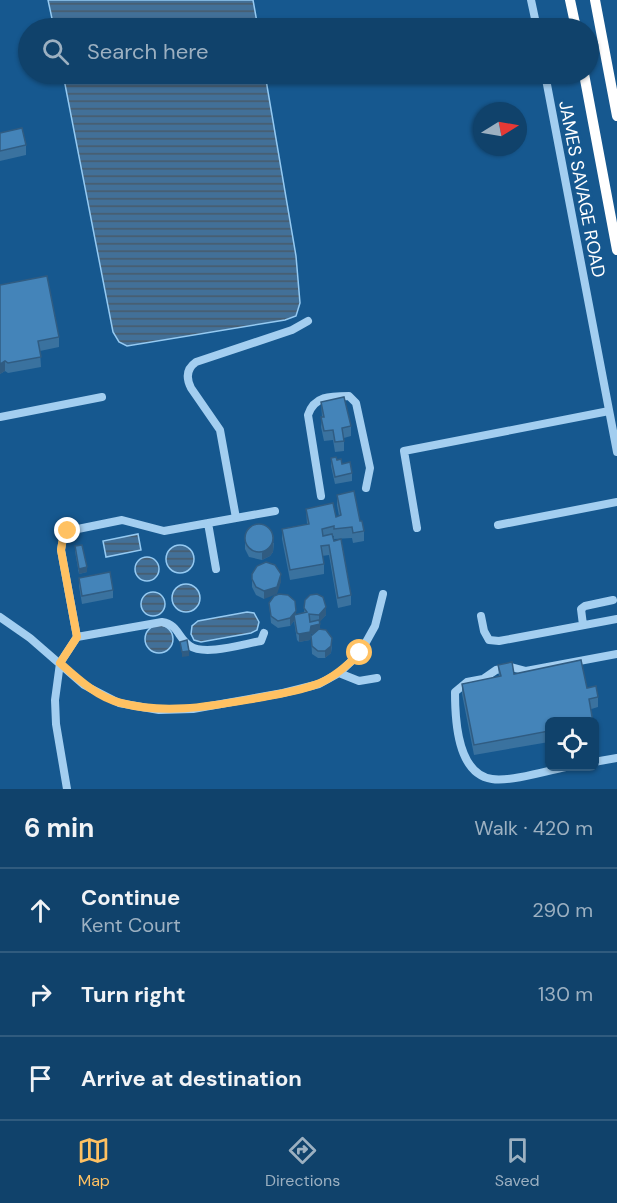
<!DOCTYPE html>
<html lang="en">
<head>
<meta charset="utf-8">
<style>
	:root { --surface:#10426b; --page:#1e4d73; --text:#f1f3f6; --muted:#9cb0c1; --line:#305b7e; --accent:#ffc162 }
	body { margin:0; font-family:"DM Sans",sans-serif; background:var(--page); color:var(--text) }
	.controls { position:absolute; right:18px; bottom:18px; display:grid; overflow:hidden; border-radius:9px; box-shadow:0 2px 4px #0004 }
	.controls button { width:54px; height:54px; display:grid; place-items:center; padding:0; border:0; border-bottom:2px solid var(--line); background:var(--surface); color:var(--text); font:30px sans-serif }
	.compass { position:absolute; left:473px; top:102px; width:54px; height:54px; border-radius:50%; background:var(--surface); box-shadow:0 2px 4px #0004; rotate:79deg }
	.stop { position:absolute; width:18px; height:18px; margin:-14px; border:4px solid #ffc162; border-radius:50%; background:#fff }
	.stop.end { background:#ffc162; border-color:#fff; box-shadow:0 2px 6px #0008 }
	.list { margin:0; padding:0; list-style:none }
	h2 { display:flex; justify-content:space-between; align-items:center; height:78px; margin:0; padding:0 24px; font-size:26px }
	h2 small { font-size:20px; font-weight:400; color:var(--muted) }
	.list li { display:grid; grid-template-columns:39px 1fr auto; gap:18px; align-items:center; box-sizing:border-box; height:84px; padding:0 24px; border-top:2px solid var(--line) }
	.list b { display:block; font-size:22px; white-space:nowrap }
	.list p { margin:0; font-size:20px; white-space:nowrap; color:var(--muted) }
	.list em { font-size:20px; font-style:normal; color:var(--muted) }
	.icon { flex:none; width:33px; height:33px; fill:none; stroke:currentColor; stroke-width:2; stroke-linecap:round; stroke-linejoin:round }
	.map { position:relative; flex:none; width:617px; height:789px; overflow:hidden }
	.search { position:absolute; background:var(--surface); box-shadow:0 2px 4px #0004; left:18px; right:18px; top:18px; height:66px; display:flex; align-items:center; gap:15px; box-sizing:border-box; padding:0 21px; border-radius:33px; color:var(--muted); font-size:22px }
	.sheet { height:330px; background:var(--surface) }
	nav { display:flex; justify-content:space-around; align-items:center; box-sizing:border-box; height:84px; border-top:2px solid var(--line); background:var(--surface); font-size:16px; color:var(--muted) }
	nav a { display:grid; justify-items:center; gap:3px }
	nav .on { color:var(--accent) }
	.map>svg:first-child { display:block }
</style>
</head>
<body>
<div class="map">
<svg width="617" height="789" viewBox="0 0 617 789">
	<defs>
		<pattern id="water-rules" width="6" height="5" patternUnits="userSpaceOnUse" patternTransform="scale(1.5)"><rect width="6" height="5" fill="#427098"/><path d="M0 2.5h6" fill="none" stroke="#485a6a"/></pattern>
	</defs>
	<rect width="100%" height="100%" fill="#16588f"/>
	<!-- water -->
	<path fill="url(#water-rules)" stroke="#95caf2" stroke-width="1.5" d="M48 0H253L258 28H54Z
		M63 74H265L296 256 300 303 296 316 285 320 127 346 119 342 113 332Z
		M138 534 141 550 106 557 103 541Z
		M166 559a14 14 0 1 1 28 0a14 14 0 1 1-28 0Z
		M135 569a12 12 0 1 1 24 0a12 12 0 1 1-24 0Z
		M172 598a14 14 0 1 1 28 0a14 14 0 1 1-28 0Z
		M141 604a12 12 0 1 1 24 0a12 12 0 1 1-24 0Z
		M247 612 254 613 259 622 257 630 251 633 201 642 194 640 191 634 192 626 198 621Z
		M145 639a14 14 0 1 1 28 0a14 14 0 1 1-28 0Z"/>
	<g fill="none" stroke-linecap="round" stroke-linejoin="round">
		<!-- minor -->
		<path stroke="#a3cef0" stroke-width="8" d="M531 0 537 28
			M545 74 617 452
			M0 417 102 397
			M321 496 308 415C314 396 330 396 349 396L356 403 370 468 366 488
			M236 518 220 430 191 388C186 378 186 369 196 362L292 330 308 321
			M208 523 216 569
			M498 525 617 502
			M417 528 404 451 609 411
			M481 616 484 631 489 640 499 641 617 619
			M0 617 30 638 84 685 119 703 159 710 193 709 283 693 319 684 339 673 360 653 375 626 383 594
			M583 625 581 609 585 606 613 600
			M77 637 162 622C179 625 177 637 190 646 205 656 243 644 261 641L264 633
			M339 673 359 681 377 678
			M594 762 617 758
			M570 766C550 770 511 782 492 779 457 774 455 720 455 692L467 682 483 679 496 670 511 667 526 671 617 654
			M67 789 56 724 55 700 60 663 77 637 61 550 63 538 68 531 122 520 164 531 275 511"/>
		<!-- highway -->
		<path stroke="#fff" stroke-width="10" d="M570 0 576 28
			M595 0 617 116
			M584 74 617 250"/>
	</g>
	<!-- wall -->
	<path fill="#3a729f" d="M0 133 26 145V155L0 161Z
		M0 285 59 337V347L40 351 41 367 8 373 5 371 0 374Z
		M321 402 351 426V436L344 438V451L335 452 333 440 324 441 321 427 322 417Z
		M331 458 337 460 352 473V481L335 484 331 466Z
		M337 495 360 521 364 531V541L353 543 352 538 334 539V536H333L351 595V605L338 608 329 555 322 556 324 564V574L290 580 282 539V529L307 524 306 509 336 517 339 516 337 505Z
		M245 536 274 543 273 552 270 556 262 560 249 557 245 549Z
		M75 546 87 572 79 574 75 551Z
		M252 574 281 582 264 599 256 595 252 587Z
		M79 578 113 590V598L82 604 79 586Z
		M305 600 326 615 319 622 320 629 332 646 331 653 325 658H318L312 654 311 636 315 633 311 634 310 640 299 642 297 640 294 621 290 626 278 628 271 623 269 603 296 615 304 613Z
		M498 665 514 674 587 688 598 697V707L549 722V742L474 755 462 694V684L499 677Z"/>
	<!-- shaded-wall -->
	<path fill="#305c82" d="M5 361V371L0 374V364Z
		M274 535 273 552 270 556 262 560V553Z
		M87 567V572L79 574V569Z
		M281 574V582L277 594 264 599V591Z
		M326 607V615L319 623V615Z
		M296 611V618L294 615V621L290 626V618Z
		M320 624V632L311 634 310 640 299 642V634L311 626Z
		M332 638 331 653 325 658V651Z
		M189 651V656L182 657V652Z"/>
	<!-- building -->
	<path fill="#4484b9" stroke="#305c82" stroke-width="1.5" d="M22 128 26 145 0 151V133Z
		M47 276 59 337 38 341 41 357 8 363 5 361 0 364V285Z
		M344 397 351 426 342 428 344 441 335 442 333 430 324 431 321 417H324L321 402Z
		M336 457 337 460 341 459 342 464 350 462 352 473 335 477 331 458Z
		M354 491 360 521H362L364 531 353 533 352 527 334 529V526L322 529 323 536 332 534 334 541 341 539 351 595 338 598 329 545 321 546 324 564 290 570 282 529 309 524 306 509 333 503 336 517 341 515 337 495Z
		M245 538a14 14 0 1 1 28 0a14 14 0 1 1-28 0Z
		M82 545 87 567 79 569 75 546Z
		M266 562 275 565 281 574 277 587 264 591 256 587 252 579V574L257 566Z
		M110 572 113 590 82 596 79 578Z
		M279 594 288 595 295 601 296 611 290 618 278 621 271 616 269 603 274 596Z
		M317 594 323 597 326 607 319 615 309 614 310 622 319 620 320 624 311 626 310 632 299 634 297 633 294 615 307 612 304 608 305 600 310 595Z
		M319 629 326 630 332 638 331 646 325 651H318L312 646 311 636Z
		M187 640 189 651 182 652 180 642Z
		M581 660 587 688 596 686 598 697 589 699 593 722H549V731L474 745 462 684 501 676 498 665 512 662 514 674Z"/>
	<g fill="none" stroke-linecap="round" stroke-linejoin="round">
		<!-- route -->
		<path stroke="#ffc162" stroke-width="8" d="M68 531 63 538 61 550 77 637 60 663C78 679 97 697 121 703 167 715 211 706 258 698 278 694 301 691 320 683 336 676 348 665 360 653"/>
	</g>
	<g text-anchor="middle" stroke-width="6" stroke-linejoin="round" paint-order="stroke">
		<!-- street labels -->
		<g font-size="18" fill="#fff" stroke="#16588f">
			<text transform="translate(582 189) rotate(79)" y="6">JAMES SAVAGE ROAD</text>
		</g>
	</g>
</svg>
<div class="controls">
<button><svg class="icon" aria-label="locate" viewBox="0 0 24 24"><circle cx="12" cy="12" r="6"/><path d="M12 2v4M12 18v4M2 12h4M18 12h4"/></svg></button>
</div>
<svg class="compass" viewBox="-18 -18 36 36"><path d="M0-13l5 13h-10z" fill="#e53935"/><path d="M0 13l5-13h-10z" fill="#9cb0c1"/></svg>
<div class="stop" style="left:360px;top:653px"></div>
<div class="stop end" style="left:68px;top:531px"></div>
<div class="search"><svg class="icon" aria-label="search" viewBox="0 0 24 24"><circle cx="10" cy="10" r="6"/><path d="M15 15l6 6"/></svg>Search here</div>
</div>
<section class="sheet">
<h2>6 min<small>Walk · 420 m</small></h2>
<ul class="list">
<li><svg class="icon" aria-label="ahead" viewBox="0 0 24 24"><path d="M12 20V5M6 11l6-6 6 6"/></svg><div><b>Continue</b><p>Kent Court</p></div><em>290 m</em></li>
<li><svg class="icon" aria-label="right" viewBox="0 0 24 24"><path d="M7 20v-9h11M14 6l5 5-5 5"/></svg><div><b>Turn right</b></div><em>130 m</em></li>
<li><svg class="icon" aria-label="arrive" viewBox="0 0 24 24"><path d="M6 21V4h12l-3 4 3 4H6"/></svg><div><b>Arrive at destination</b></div></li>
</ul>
</section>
<nav>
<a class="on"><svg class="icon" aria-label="map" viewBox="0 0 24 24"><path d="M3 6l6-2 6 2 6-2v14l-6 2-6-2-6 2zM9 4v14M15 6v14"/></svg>Map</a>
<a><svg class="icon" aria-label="directions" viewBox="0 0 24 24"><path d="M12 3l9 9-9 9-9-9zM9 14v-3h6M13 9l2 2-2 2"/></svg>Directions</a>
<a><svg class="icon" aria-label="saved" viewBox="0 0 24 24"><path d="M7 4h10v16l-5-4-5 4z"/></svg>Saved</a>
</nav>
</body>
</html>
